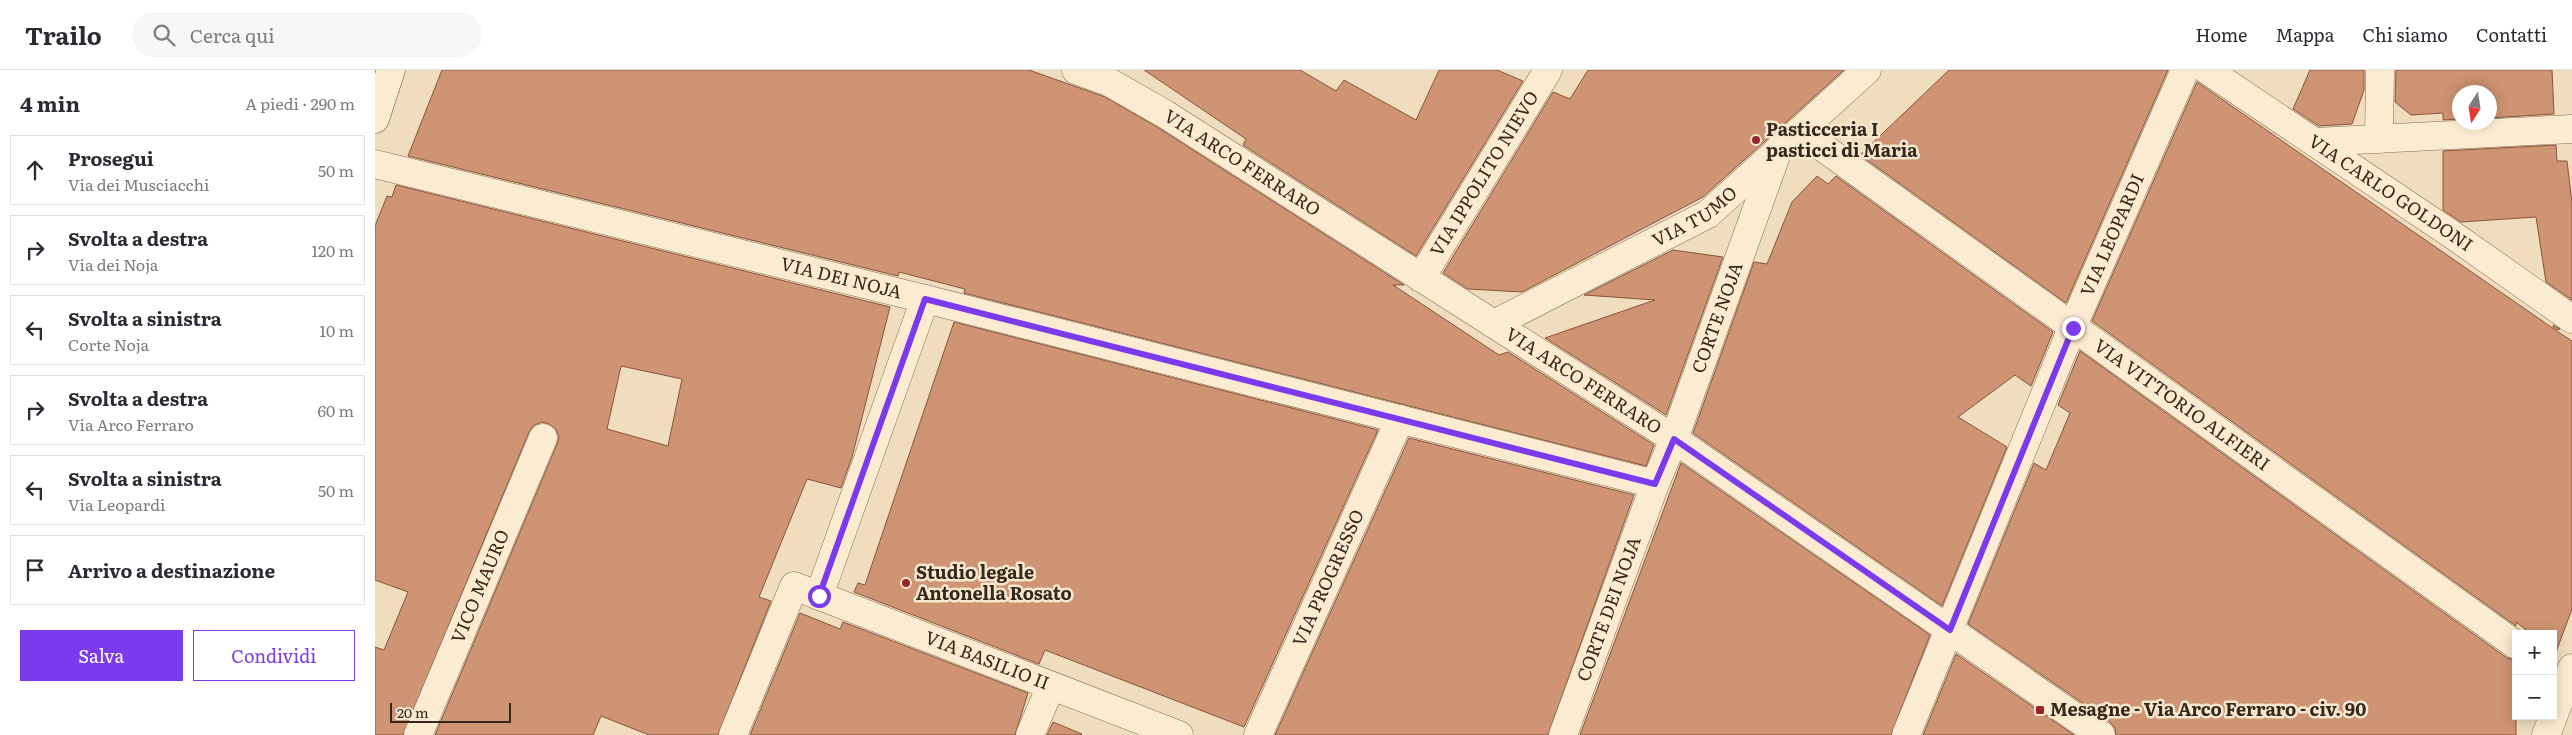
<!DOCTYPE html>
<html lang="it">
<head>
<meta charset="utf-8">
<style>
	:root { --surface:#fff; --page:#f7f7f7; --text:#2b2b33; --muted:#7c7c81; --line:#e1e1e2; --accent:#7c3aed }
	body { margin:0; font-family:Literata,serif; background:var(--page); color:var(--text) }
	.controls { position:absolute; right:15px; bottom:15px; display:grid; overflow:hidden; border-radius:0px; box-shadow:0 2px 12px #0003 }
	.controls button { width:45px; height:45px; display:grid; place-items:center; padding:0; border:0; border-bottom:1px solid var(--line); background:var(--surface); color:var(--text); font:25px sans-serif }
	.compass { position:absolute; left:2077px; top:15px; width:45px; height:45px; border-radius:50%; background:var(--surface); box-shadow:0 2px 12px #0003; rotate:192deg }
	.scale { position:absolute; left:15px; bottom:12px; width:121px; box-sizing:border-box; padding-left:5px; border:2px solid #36271c; border-top:0; font-size:14px; line-height:18px; white-space:nowrap; color:#36271c; -webkit-text-stroke:4px #f6e8ce; paint-order:stroke }
	.stop { position:absolute; width:15px; height:15px; margin:-11px; border:4px solid #7c3aed; border-radius:50%; background:#fff }
	.stop.end { background:#7c3aed; border-color:#fff; box-shadow:0 1px 5px #0008 }
	.list { margin:0; padding:0; list-style:none }
	h2 { display:flex; justify-content:space-between; align-items:center; height:65px; margin:0; padding:0 20px; font-size:21px }
	h2 small { font-size:16px; font-weight:400; color:var(--muted) }
	.list li { display:grid; grid-template-columns:32px 1fr auto; gap:15px; align-items:center; box-sizing:border-box; height:70px; margin:0 10px 10px; padding:0 10px; border:1px solid var(--line); border-radius:0px }
	.list b { display:block; font-size:19px; white-space:nowrap }
	.list p { margin:0; font-size:16px; white-space:nowrap; color:var(--muted) }
	.list em { font-size:16px; font-style:normal; color:var(--muted) }
	.actions { display:flex; gap:10px; padding:15px 20px }
	.actions a { flex:1; padding:11px 0; border:1px solid var(--accent); border-radius:0px; text-align:center; font-size:18px; color:var(--accent) }
	.actions .main { background:var(--accent); color:#fff }
	.icon { flex:none; width:28px; height:28px; fill:none; stroke:currentColor; stroke-width:2; stroke-linecap:round; stroke-linejoin:round }
	.map { position:relative; flex:none; width:2197px; height:665px; overflow:hidden }
	header { display:flex; align-items:center; gap:30px; box-sizing:border-box; height:70px; padding:0 25px; background:var(--surface); border-bottom:1px solid var(--line) }
	header strong { font-size:24px }
	nav { display:flex; gap:28px; margin-inline-start:auto; font-size:18px }
	.search { width:350px; height:45px; background:var(--page); display:flex; align-items:center; gap:12px; box-sizing:border-box; padding:0 18px; border-radius:28px; color:var(--muted); font-size:19px }
	main { display:flex }
	aside { flex:1; background:var(--surface) }
	.map>svg:first-child { display:block }
</style>
</head>
<body>
<header>
<strong>Trailo</strong>
<div class="search"><svg class="icon" aria-label="search" viewBox="0 0 24 24"><circle cx="10" cy="10" r="6"/><path d="M15 15l6 6"/></svg>Cerca qui</div>
<nav><a>Home</a><a>Mappa</a><a>Chi siamo</a><a>Contatti</a></nav>
</header>
<main>
<aside>
<h2>4 min<small>A piedi · 290 m</small></h2>
<ul class="list">
<li><svg class="icon" aria-label="ahead" viewBox="0 0 24 24"><path d="M12 20V5M6 11l6-6 6 6"/></svg><div><b>Prosegui</b><p>Via dei Musciacchi</p></div><em>50 m</em></li>
<li><svg class="icon" aria-label="right" viewBox="0 0 24 24"><path d="M7 20v-9h11M14 6l5 5-5 5"/></svg><div><b>Svolta a destra</b><p>Via dei Noja</p></div><em>120 m</em></li>
<li><svg class="icon" aria-label="left" viewBox="0 0 24 24"><path d="M17 20v-9H6M10 6l-5 5 5 5"/></svg><div><b>Svolta a sinistra</b><p>Corte Noja</p></div><em>10 m</em></li>
<li><svg class="icon" aria-label="right" viewBox="0 0 24 24"><path d="M7 20v-9h11M14 6l5 5-5 5"/></svg><div><b>Svolta a destra</b><p>Via Arco Ferraro</p></div><em>60 m</em></li>
<li><svg class="icon" aria-label="left" viewBox="0 0 24 24"><path d="M17 20v-9H6M10 6l-5 5 5 5"/></svg><div><b>Svolta a sinistra</b><p>Via Leopardi</p></div><em>50 m</em></li>
<li><svg class="icon" aria-label="arrive" viewBox="0 0 24 24"><path d="M6 21V4h12l-3 4 3 4H6"/></svg><div><b>Arrivo a destinazione</b></div></li>
</ul>
<div class="actions"><a class="main">Salva</a><a>Condividi</a></div>
</aside>
<div class="map">
<svg width="2197" height="665" viewBox="0 0 2197 665">
	<rect width="100%" height="100%" fill="#efddbe"/>
	<!-- building -->
	<path fill="#ce9473" stroke="#87553c" fill-rule="evenodd" d="M67 0H654L730 27 782 57 1029 215H1018L1124 285 1133 282 1279 375 1271 396 589 223 590 219 524 202 523 206 33 86Z
		M769 0H925L961 21 969 10 1041 50 1064 0H1122L1148 11 1041 186 868 75 871 69Z
		M1213 0H1469L1328 127 1147 222 1093 219 1068 203 1178 22 1195 29Z
		M1574 0H1793L1691 233 1485 85Z
		M1935 0H1989V20L1977 54 1944 56 1918 39Z
		M2021 0H2177L2179 44 2114 48V22H2084V49L2068 50V43L2036 45 2020 32Z
		M1822 12 2179 259 2178 255 2185 259 2180 260 2197 271V539L2181 582 2178 580V564H2156L2141 552V556L1717 251Z
		M2181 75 2182 91H2192L2197 133V230L2171 212 2161 147 2086 152 2068 140V81Z
		M1442 106 1453 114 1461 106 1678 262 1656 316 1640 305 1583 347 1632 377 1567 536 1318 363 1379 192 1392 194 1417 132Z
		M21 115 515 237 477 387 466 418 432 409 384 527 396 531 343 665H274L226 646 218 665H60L182 374 184 367 181 359 174 354 167 352 159 355 154 362 28 665H0V577L9 580 33 522 0 510V156L12 126 17 127ZM246 296 307 309 293 376 232 359Z
		M1298 180 1348 187 1291 345 1170 268 1280 230 1209 225Z
		M579 252 1003 360 869 657 670 580 664 594 479 522 483 513 490 515Z
		M1705 281 2132 588 2141 590V665H1741L1740 658 1735 652 1593 554 1659 393 1671 400 1695 343 1683 335Z
		M1034 368 1259 425 1173 665H900Z
		M1306 393 1555 565 1516 665H1205Z
		M425 543 465 559 468 552 653 623 640 665H375Z
		M1581 584 1699 665H1548Z
		M678 652 707 664 706 665H672Z"/>
	<g fill="none" stroke-linecap="round" stroke-linejoin="round">
		<defs>
			<g id="street">
				<path id="s1" d="M701 0 734 12 790 44 1299 369 1726 665"/>
				<path id="s2" d="M1832 0 2082 168 2197 249"/>
				<path id="s3" d="M1425 61 2141 575"/>
				<path d="M2004 69 2005 0"/>
				<path d="M1940 72 2197 59"/>
				<path id="s4" d="M0 94 550 229 1280 414"/>
				<path id="s5" d="M1046 208 1173 0"/>
				<path id="s6" d="M1119 254 1333 144 1492 0"/>
				<path d="M444 526 550 229"/>
				<path id="s7" d="M43 665 168 368"/>
				<path id="s8" d="M358 665 419 516 804 665"/>
				<path d="M655 665 676 616"/>
				<path id="s9" d="M883 665 1025 349"/>
				<path id="s10" d="M1188 665 1280 414 1299 369 1403 80"/>
				<path id="s11" d="M1531 665 1697 258 1810 0"/>
				<path d="M2171 665 2197 598"/>
			</g>
			<path id="secondary" d="M0 49 16 0"/>
		</defs>
		<!-- street casing -->
		<use href="#street" stroke="#876e56" stroke-width="29"/>
		<!-- secondary casing -->
		<use href="#secondary" stroke="#694f3a" stroke-width="29"/>
		<!-- street -->
		<use href="#street" stroke="#faebd1" stroke-width="28"/>
		<!-- secondary -->
		<use href="#secondary" stroke="#faebd1" stroke-width="28"/>
	</g>
	<g fill="none" stroke-linecap="round" stroke-linejoin="round">
		<!-- route -->
		<path stroke="#7c3aed" stroke-width="6" d="M444 526 550 229 1280 414 1299 369 1575 560 1698 258"/>
	</g>
	<!-- markers -->
	<g fill="#98252c" stroke="#f6e8ce" stroke-width="2">
		<circle cx="1381" cy="70" r="5"/>
		<circle cx="531" cy="513" r="5"/>
		<rect x="1660" y="635" width="10" height="10" rx="2.5"/>
	</g>
	<g text-anchor="middle" stroke-width="5" stroke-linejoin="round" paint-order="stroke">
		<!-- poi labels -->
		<g font-size="18" font-weight="bold" fill="#36271c" stroke="#f6e8ce" text-anchor="start">
			<text x="1391" y="66">Pasticceria I<tspan x="1391" dy="21">pasticci di Maria</tspan></text>
			<text x="541" y="509">Studio legale<tspan x="541" dy="21">Antonella Rosato</tspan></text>
			<text x="1675" y="646">Mesagne - Via Arco Ferraro - civ. 90</text>
		</g>
		<!-- street labels -->
		<g font-size="18" fill="#36271c" stroke="#f6e8ce">
			<text dy="6" stroke="none"><textPath href="#s1" startOffset="191">VIA ARCO FERRARO</textPath></text>
			<text dy="6" stroke="none"><textPath href="#s5" startOffset="122">VIA IPPOLITO NIEVO</textPath></text>
			<text dy="6" stroke="none"><textPath href="#s2" startOffset="221">VIA CARLO GOLDONI</textPath></text>
			<text dy="6" stroke="none"><textPath href="#s6" startOffset="228">VIA TUMO</textPath></text>
			<text dy="6" stroke="none"><textPath href="#s11" startOffset="541">VIA LEOPARDI</textPath></text>
			<text dy="6" stroke="none"><textPath href="#s4" startOffset="480">VIA DEI NOJA</textPath></text>
			<text dy="6" stroke="none"><textPath href="#s10" startOffset="445">CORTE NOJA</textPath></text>
			<text dy="6" stroke="none"><textPath href="#s1" startOffset="596">VIA ARCO FERRARO</textPath></text>
			<text dy="6" stroke="none"><textPath href="#s3" startOffset="470">VIA VITTORIO ALFIERI</textPath></text>
			<text dy="6" stroke="none"><textPath href="#s9" startOffset="172">VIA PROGRESSO</textPath></text>
			<text dy="6" stroke="none"><textPath href="#s7" startOffset="161">VICO MAURO</textPath></text>
			<text dy="6" stroke="none"><textPath href="#s10" startOffset="134">CORTE DEI NOJA</textPath></text>
			<text dy="6" stroke="none"><textPath href="#s8" startOffset="368">VIA BASILIO II</textPath></text>
		</g>
	</g>
</svg>
<div class="controls">
<button>+</button>
<button>−</button>
</div>
<svg class="compass" viewBox="-18 -18 36 36"><path d="M0-13l5 13h-10z" fill="#e53935"/><path d="M0 13l5-13h-10z" fill="#7c7c81"/></svg>
<div class="scale">20 m</div>
<div class="stop" style="left:444px;top:526px"></div>
<div class="stop end" style="left:1698px;top:258px"></div>
</div>
</main>
</body>
</html>
